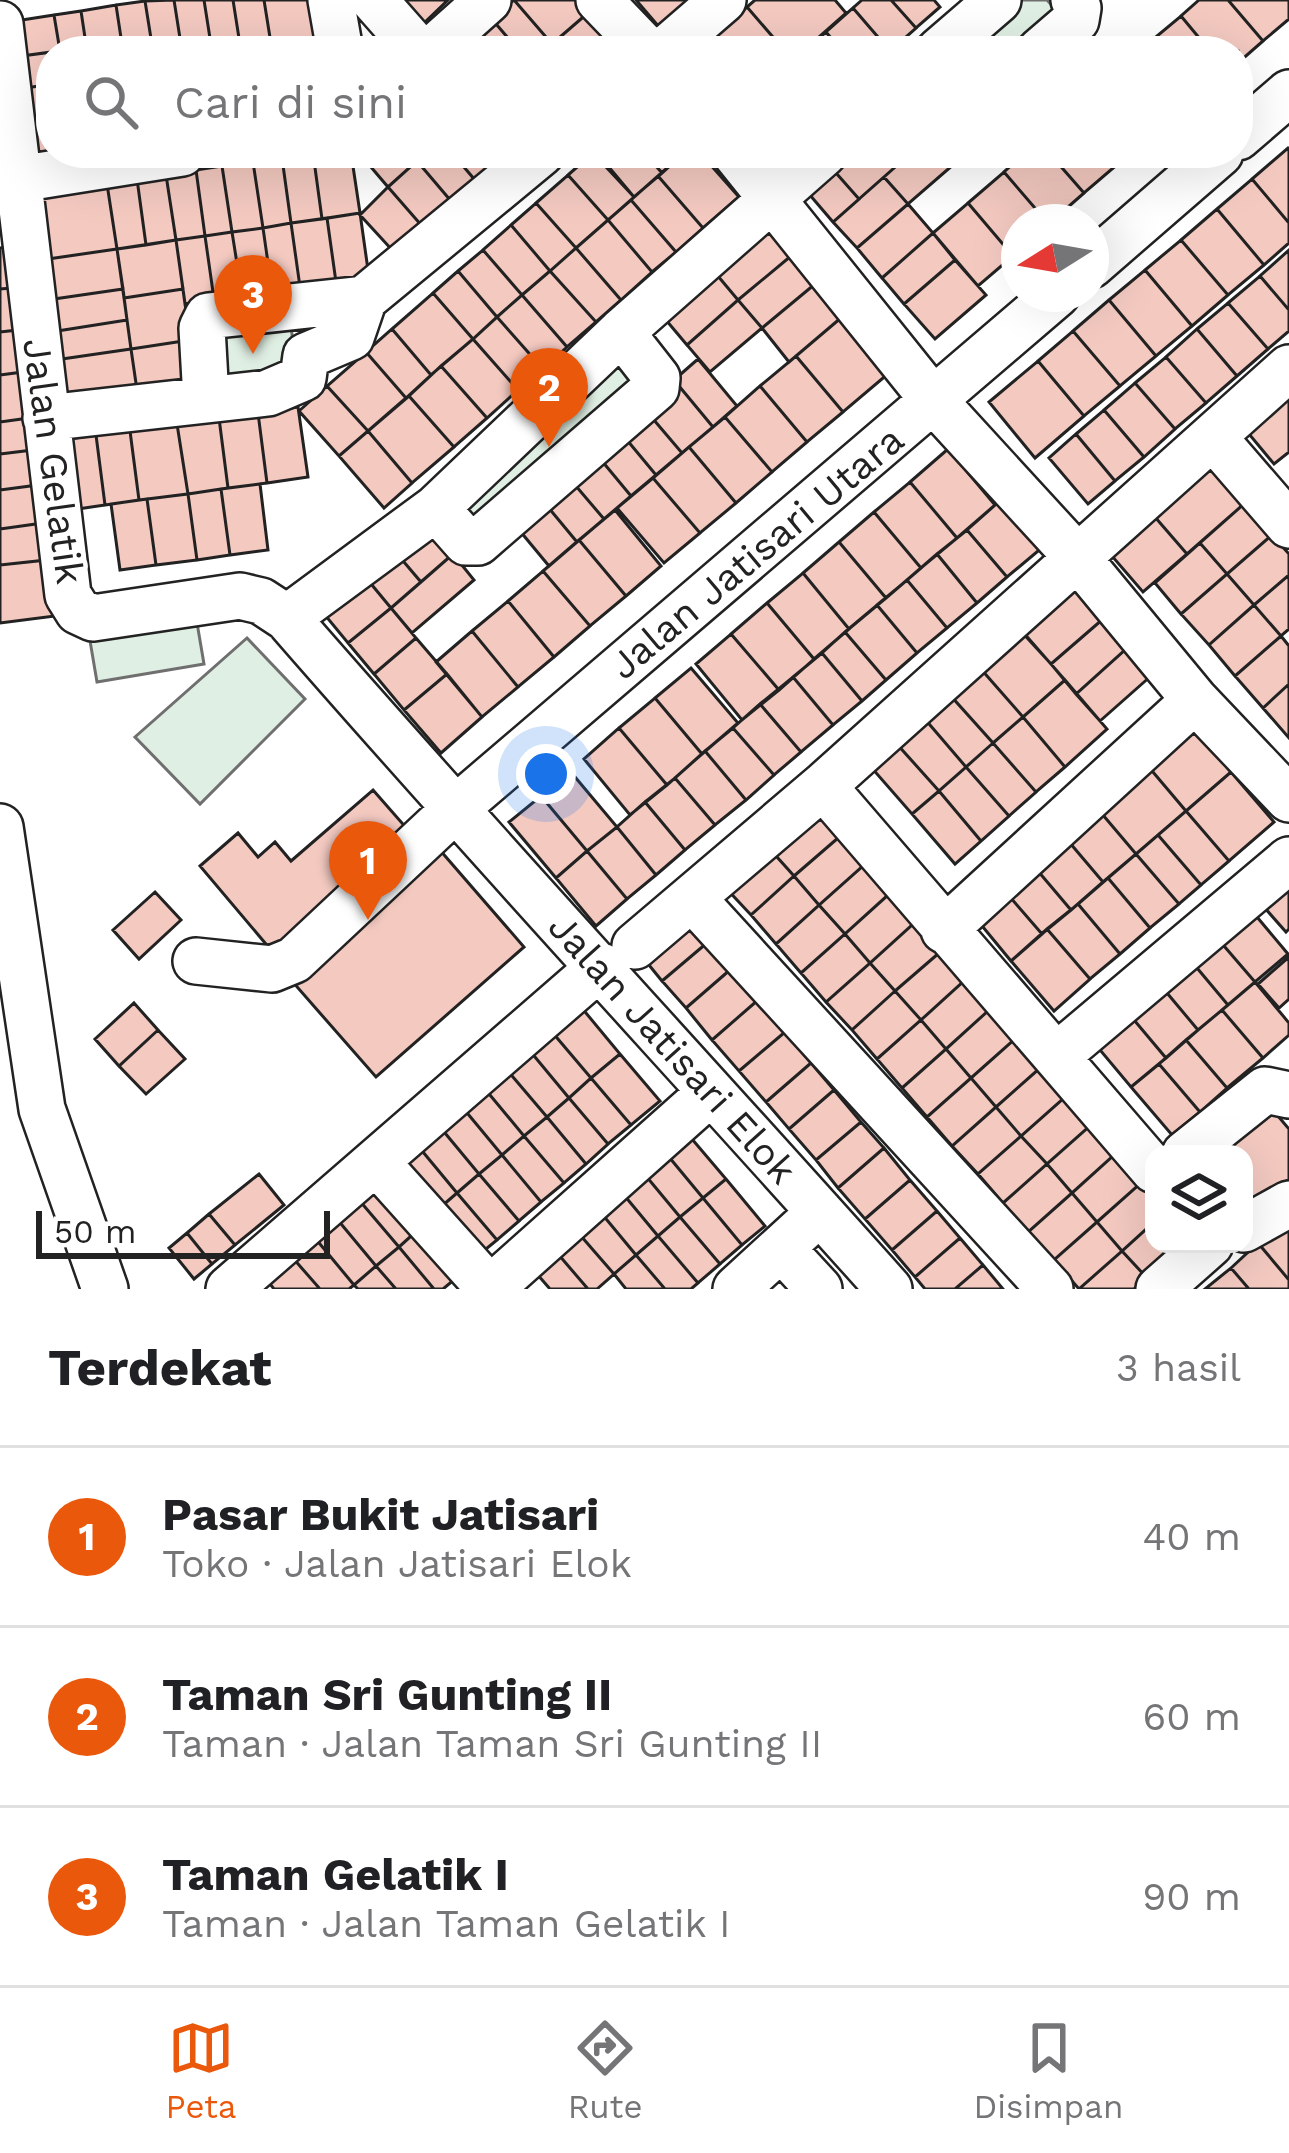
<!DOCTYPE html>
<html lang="id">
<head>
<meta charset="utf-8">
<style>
	:root { --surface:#fff; --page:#f2f2f2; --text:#202124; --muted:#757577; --line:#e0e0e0; --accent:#ea580c }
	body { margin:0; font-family:"Work Sans",sans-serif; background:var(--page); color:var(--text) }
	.controls { position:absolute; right:36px; bottom:36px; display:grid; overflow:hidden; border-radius:24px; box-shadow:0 12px 48px #0002 }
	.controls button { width:108px; height:108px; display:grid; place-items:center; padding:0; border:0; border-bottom:3px solid var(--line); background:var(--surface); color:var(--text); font:60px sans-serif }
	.compass { position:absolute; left:1001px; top:204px; width:108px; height:108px; border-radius:50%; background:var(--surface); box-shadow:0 12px 48px #0002; rotate:259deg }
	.scale { position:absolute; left:36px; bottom:30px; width:294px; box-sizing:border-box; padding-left:12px; border:6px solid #222; border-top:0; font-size:33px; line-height:42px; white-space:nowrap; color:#222; -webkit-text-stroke:9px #fff; paint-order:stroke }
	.you { position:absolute; left:546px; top:774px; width:42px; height:42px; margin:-30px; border:9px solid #fff; border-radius:50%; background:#1a73e8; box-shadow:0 0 0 18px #1a73e833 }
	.badge { display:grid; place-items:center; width:78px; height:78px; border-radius:50%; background:var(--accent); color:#fff; font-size:39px; font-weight:700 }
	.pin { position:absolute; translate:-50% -99px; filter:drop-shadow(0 3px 6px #0008) }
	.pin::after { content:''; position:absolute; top:63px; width:42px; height:36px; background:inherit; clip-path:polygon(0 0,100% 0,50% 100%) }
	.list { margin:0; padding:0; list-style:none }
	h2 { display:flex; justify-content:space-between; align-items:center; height:156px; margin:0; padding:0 48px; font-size:51px }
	h2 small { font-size:39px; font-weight:400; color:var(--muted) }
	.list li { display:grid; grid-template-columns:78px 1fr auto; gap:36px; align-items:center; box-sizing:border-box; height:180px; padding:0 48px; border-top:3px solid var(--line) }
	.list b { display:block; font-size:45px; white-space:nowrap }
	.list p { margin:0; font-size:39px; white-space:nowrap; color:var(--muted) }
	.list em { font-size:39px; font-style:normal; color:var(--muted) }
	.icon { flex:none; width:66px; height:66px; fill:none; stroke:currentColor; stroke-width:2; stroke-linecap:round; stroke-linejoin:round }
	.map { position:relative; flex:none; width:1289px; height:1289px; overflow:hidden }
	.search { position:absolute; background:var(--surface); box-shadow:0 12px 48px #0002; left:36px; right:36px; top:36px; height:132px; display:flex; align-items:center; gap:30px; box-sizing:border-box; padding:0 42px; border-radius:48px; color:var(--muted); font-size:45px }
	.sheet { height:696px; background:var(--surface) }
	nav { display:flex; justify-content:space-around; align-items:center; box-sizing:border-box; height:168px; border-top:3px solid var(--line); background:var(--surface); font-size:33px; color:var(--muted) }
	nav a { display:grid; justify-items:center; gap:6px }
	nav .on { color:var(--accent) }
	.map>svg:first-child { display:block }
</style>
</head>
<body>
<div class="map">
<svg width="1289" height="1289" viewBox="0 0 1289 1289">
	<rect width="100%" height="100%" fill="#fff"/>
	<!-- green -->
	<path fill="#e0efe3" stroke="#6f6f6f" stroke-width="3" d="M1018 0H1047L1065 20 1031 51H961Z
		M291 327 297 370 216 382 210 339Z
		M625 356 652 388 473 539 447 507Z
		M195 611 204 664 97 682 88 629Z
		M247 638 305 699 200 804 135 737Z"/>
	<!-- building -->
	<path fill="#f3c9c0" stroke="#222" stroke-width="3" d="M174 0H204L212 51H182Z
		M174 0 182 51H153L145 1Z
		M204 0H233L241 51H212Z
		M233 0H264L272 50 241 51Z
		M264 0H315L322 42 272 50Z
		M402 0H448L424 23Z
		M514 0 552 44 544 51H519L491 18Z
		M514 0H579L589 12 552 44Z
		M636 0H692L660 28Z
		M755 0H835L846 13 803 51H785L747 7Z
		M862 0H891L916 28 890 51 853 8Z
		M891 0H934L940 7 916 28Z
		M1199 0H1228L1263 41 1238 63V51H1210L1181 16Z
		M1228 0H1289V19L1263 41Z
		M145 1 153 51H123L116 5Z
		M116 5 123 51H87L81 11Z
		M747 7 785 51H716L708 41Z
		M853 8 890 51H842L826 32Z
		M81 11 87 51H60L54 15Z
		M589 12 622 51H558L552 44Z
		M54 15 60 51 14 57 9 22Z
		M1181 16 1210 51H1149L1145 46Z
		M491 18 519 51H481L469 37Z
		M826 32 842 51H803Z
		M51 52V84L20 89 14 57Z
		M51 84V121L25 126 20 89Z
		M51 121V153L31 160 25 126Z
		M1288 148 1289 149V223L1252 179Z
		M313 153H351L360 213 322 219Z
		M313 153 322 219 291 223 282 158Z
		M359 153H414L419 159 388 187Z
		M427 153H452L475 180 451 201 417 161Z
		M452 153H502L503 155 475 180Z
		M593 153 634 197 608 220 568 175Z
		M597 153H645L662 173 634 197Z
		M645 153H684L662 173Z
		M684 153H700L739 197 703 228 658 176Z
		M842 153H911L859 199 829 165Z
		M911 153H957L961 158 908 204 884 177Z
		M1025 153H1049L1084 193 1051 222H1047L1004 172Z
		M1049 153H1111L1119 163 1084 193Z
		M282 158 291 223 263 228 253 162Z
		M417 161 451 201 422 226 388 187Z
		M253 162 263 228 232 232 222 166Z
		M829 165 859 199 833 222 803 187Z
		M222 166 232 232 205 236 196 170Z
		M196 170 205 236 176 240 166 175Z
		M1004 172 1047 222H1019V250L1013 256 968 203Z
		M166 175 176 240 146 245 137 179Z
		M568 175 608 220 576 248 536 203Z
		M658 176 703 228 676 252 631 200Z
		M884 177 908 204 857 248 833 222Z
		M137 179 146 245 117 249 107 184Z
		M1252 179 1289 223V243L1264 265 1217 209Z
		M107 184 117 249 41 260 31 194Z
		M388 187 422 226 393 251 360 215Z
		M631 200 676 252 652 272 608 220Z
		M536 203 576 248 550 271 511 225Z
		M968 203 1013 256 978 286 933 233Z
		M908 204 933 233 882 278 857 248Z
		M1217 209 1264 265 1228 295 1181 240Z
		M360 213 369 277 336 282 327 218Z
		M327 218 336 282 300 287 291 223Z
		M760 218 791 256 738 300 707 263Z
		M608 220 652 272 621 300 576 248Z
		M291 223 300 287 272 291 263 228Z
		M511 225 550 271 522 295 483 250Z
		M263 228 272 291 242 295 232 232Z
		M232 232 242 295 214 299 205 236Z
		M933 233 955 260 904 304 882 278Z
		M205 236 214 299 185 304 176 240Z
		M176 240 183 289 124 298 117 249Z
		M1181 240 1228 295 1192 326 1145 270Z
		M7 247 12 288 0 289V248Z
		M576 248 621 300 596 322 550 271Z
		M117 249 123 289 47 300 41 260Z
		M483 250 522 295 497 317 458 271Z
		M1289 250V310L1260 276Z
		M791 256 815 284 762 328 738 300Z
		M955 260 986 295 935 339 904 304Z
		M707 263 738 300 687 345 655 307Z
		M1145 270 1192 326 1156 356 1109 300Z
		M458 271 497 317 473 339 433 293Z
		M550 271 596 322 567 347 522 295Z
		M1260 276 1289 310V331L1268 349 1228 303Z
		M815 284 842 317 789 362 762 328Z
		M12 288 18 330 0 332V289Z
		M123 289 127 320 51 332 47 300Z
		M183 289 190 340 131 349 124 298Z
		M433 293 473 339 431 375 392 329Z
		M522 295 567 347 543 369 497 317Z
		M738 300 762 328 710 372 687 345Z
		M1109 300 1156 356 1120 386 1073 331Z
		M1228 303 1268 349 1237 376 1197 329Z
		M497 317 543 369 518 390 473 339Z
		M842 317 889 373 843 412 796 356Z
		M127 320 131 349 55 360 51 332Z
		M392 329 431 375 406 398 366 352Z
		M1197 329 1237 376 1206 403 1166 357Z
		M18 330 23 372 0 375V332Z
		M1073 331 1120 386 1084 416 1038 361Z
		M473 339 518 390 487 418 441 366Z
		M190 340 198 389 138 397 131 349Z
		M131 349 138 397 63 408 55 360Z
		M366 352 406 398 368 431 327 386Z
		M796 356 843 412 807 442 760 386Z
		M1166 357 1206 403 1175 429 1135 383Z
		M698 359 737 406 713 427 674 380Z
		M1038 361 1084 416 1035 458 989 402Z
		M441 366 487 418 454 447 409 396Z
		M23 372 29 418 0 422V375Z
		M674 380 713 427 682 453 642 406Z
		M1135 383 1175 429 1144 457 1104 410Z
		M327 386 368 431 339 456 299 411Z
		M760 386 807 442 772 472 725 417Z
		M1289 390V452L1274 464 1244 428Z
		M409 396 454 447 412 483 368 431Z
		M642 406 682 453 656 475 617 428Z
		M298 407 308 477 267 483 258 413Z
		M1104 410 1144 457 1115 481 1076 434Z
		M258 413 267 483 228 488 219 418Z
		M725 417 772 472 736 503 689 447Z
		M29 418 33 450 0 454V422Z
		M219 418 228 488 188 494 177 424Z
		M177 424 188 494 139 500 130 431Z
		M617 428 656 475 631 496 592 449Z
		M130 431 139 500 105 505 96 435Z
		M368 431 412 483 384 508 339 456Z
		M1076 434 1115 481 1088 504 1049 458Z
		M96 435 105 505 71 510 62 440Z
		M689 447 736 503 700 533 653 478Z
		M592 449 631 496 604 519 564 472Z
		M948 449 995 505 957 538 910 482Z
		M33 450 38 485 0 490V454Z
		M1207 458 1245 503 1187 554 1148 509Z
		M564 472 604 519 577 542 538 495Z
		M653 478 700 533 664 563 617 508Z
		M910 482 957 538 921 568 874 512Z
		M260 484 268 550 230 555 221 489Z
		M38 485 43 523 0 529V490Z
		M221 489 230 555 197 560 188 494Z
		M188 494 197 560 156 565 147 499Z
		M538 495 577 542 549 566 510 519Z
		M1003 498 1044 546 1007 577 967 530Z
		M147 499 156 565 120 570 111 504Z
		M1245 503 1272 535 1227 574 1200 543Z
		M1148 509 1187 554 1143 592 1105 548Z
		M615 510 661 566 626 596 579 540Z
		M874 512 921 568 886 598 839 542Z
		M425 521 453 554 421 582 392 548Z
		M43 523 47 560 0 565V529Z
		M967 530 1007 577 977 603 937 554Z
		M1272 535 1289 554V575L1254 605 1227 574Z
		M579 540 626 596 590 626 543 571Z
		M839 542 886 598 849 629 803 573Z
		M1200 543 1227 574 1181 614 1155 583Z
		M392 548 421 582 391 608 362 573Z
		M453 554 474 580 412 633 391 608Z
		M937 554 977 603 947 628 907 580Z
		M47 560 55 616 0 623V565Z
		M543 571 590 626 554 657 508 601Z
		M362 573 391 608 348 643 320 609Z
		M803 573 849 629 814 659 767 603Z
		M1227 574 1254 605 1209 645 1181 614Z
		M1289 575V629L1281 636 1254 605Z
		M907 580 947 628 917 653 877 605Z
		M1070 582 1103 619 1051 664 1018 628Z
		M508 601 554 657 518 687 472 631Z
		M767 603 814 659 779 690 731 634Z
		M877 605 917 653 886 680 845 632Z
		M1254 605 1281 636 1235 676 1209 645Z
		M391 608 416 638 374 674 348 643Z
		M1103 619 1127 648 1076 694 1051 664Z
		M472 631 518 687 482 717 436 662Z
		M1022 631 1065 680 1023 717 980 668Z
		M845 632 886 680 862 701 822 653Z
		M731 634 779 690 742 720 696 664Z
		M1281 636 1289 646V684L1263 708 1235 676Z
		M416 638 447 674 404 710 374 674Z
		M1127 648 1152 675 1100 721 1076 694Z
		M822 653 862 701 833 725 793 677Z
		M691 668 738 723 702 754 655 698Z
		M980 668 1023 717 993 743 950 695Z
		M447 674 482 717 441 753 404 710Z
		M793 677 833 725 801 752 760 704Z
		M1065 680 1107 729 1065 767 1023 717Z
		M1289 684V738L1263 708Z
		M950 695 993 743 966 767 924 718Z
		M655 698 702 754 667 785 619 728Z
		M760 704 801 752 774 775 733 728Z
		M1023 717 1065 767 1036 792 993 743Z
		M924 718 966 767 939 791 896 743Z
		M1192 726 1231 772 1186 811 1147 765Z
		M619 728 667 785 630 815 584 759Z
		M733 728 774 775 746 800 705 751Z
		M896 743 939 791 912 814 870 766Z
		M993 743 1036 792 1009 816 966 767Z
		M705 751 746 800 715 825 675 778Z
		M1147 765 1186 811 1136 854 1097 808Z
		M966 767 1009 816 981 841 939 791Z
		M570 771 617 827 587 851 541 796Z
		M1231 772 1274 822 1229 861 1186 811Z
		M675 778 715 825 685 850 645 802Z
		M373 790 409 831 271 950 200 866 238 833 258 857 275 842 291 861Z
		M939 791 981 841 955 864 912 814Z
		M541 796 587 851 556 878 509 822Z
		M645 802 685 850 656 875 617 827Z
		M812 808 838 838 794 876 768 847Z
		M1097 808 1136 854 1103 882 1064 836Z
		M1186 811 1229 861 1201 885 1158 835Z
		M617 827 656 875 627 899 587 851Z
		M1158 835 1201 885 1179 904 1136 854Z
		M1064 836 1103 882 1071 910 1032 864Z
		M838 838 863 866 819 905 794 876Z
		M768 847 794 876 751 915 724 886Z
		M439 849 524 947 376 1077 291 980Z
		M587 851 627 899 596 926 556 878Z
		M1136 854 1179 904 1150 928 1108 878Z
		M1032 864 1071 910 1042 934 1003 889Z
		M863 866 888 895 845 934 819 905Z
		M1289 870V929L1286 932 1256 898Z
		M794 876 819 905 776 944 751 915Z
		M1108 878 1150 928 1120 954 1078 904Z
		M1003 889 1042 934 1011 961 973 915Z
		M155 892 181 920 139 959 113 930Z
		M888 895 913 924 870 963 845 934Z
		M1078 904 1120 954 1090 979 1047 929Z
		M819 905 845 934 801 973 776 944Z
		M1252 911 1288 954 1255 982 1218 939Z
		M686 915 708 942 662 981 640 954Z
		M913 924 939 953 895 991 870 963Z
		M1047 929 1090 979 1054 1011 1011 961Z
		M845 934 870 963 826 1002 801 973Z
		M1218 939 1255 982 1228 1005 1192 962Z
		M708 942 731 969 686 1008 662 981Z
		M939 953 964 981 921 1020 895 991Z
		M1289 957V999L1279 1008 1258 984Z
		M1192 962 1228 1005 1198 1030 1162 987Z
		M870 963 895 991 852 1030 826 1002Z
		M731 969 758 1000 712 1040 686 1008Z
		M964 981 989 1010 946 1049 921 1020Z
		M1255 982 1289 1023V1035L1263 1058 1222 1010Z
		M1162 987 1198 1030 1166 1058 1129 1014Z
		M895 991 921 1020 877 1059 852 1030Z
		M758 1000 785 1032 739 1071 712 1040Z
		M134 1003 158 1030 119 1066 95 1039Z
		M581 1007 620 1054 591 1078 552 1032Z
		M989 1010 1015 1039 971 1078 946 1049Z
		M1222 1010 1263 1058 1227 1088 1186 1040Z
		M1129 1014 1166 1058 1131 1087 1095 1044Z
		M921 1020 946 1049 902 1088 877 1059Z
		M158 1030 185 1059 146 1094 119 1066Z
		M552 1032 591 1078 569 1098 530 1051Z
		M785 1032 811 1063 766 1102 739 1071Z
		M1015 1039 1040 1068 996 1107 971 1078Z
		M1186 1040 1227 1088 1200 1112 1159 1064Z
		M946 1049 971 1078 927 1117 902 1088Z
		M530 1051 569 1098 547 1117 507 1070Z
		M620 1054 660 1101 631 1125 591 1078Z
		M811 1063 834 1090 789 1129 766 1102Z
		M1159 1064 1200 1112 1172 1135 1131 1087Z
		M1040 1068 1065 1097 1021 1136 996 1107Z
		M507 1070 547 1117 524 1136 485 1089Z
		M591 1078 631 1125 608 1144 569 1098Z
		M971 1078 996 1107 952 1146 927 1117Z
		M485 1089 524 1136 502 1155 463 1108Z
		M834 1090 861 1122 816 1160 789 1129Z
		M1065 1097 1091 1125 1047 1164 1021 1136Z
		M569 1098 608 1144 586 1164 547 1117Z
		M996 1107 1021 1136 978 1174 952 1146Z
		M463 1108 502 1155 479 1174 440 1127Z
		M1272 1109 1289 1129V1179L1257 1206 1244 1190V1154H1218Z
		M547 1117 586 1164 564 1183 524 1136Z
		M861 1122 884 1148 838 1188 816 1160Z
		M1091 1125 1115 1154 1072 1193 1047 1164Z
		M440 1127 479 1174 457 1193 418 1146Z
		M686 1132 726 1179 703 1198 664 1151Z
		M524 1136 564 1183 541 1202 502 1155Z
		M1021 1136 1047 1164 1003 1203 978 1174Z
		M418 1146 457 1193 435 1212 395 1165Z
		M884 1148 910 1180 865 1219 838 1188Z
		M664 1151 703 1198 680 1217 641 1170Z
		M1115 1154 1141 1183 1097 1222 1072 1193Z
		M502 1155 541 1202 519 1221 479 1174Z
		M1047 1164 1072 1193 1028 1232 1003 1203Z
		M641 1170 680 1217 658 1236 619 1189Z
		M259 1174 284 1205 235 1245 209 1214Z
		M479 1174 519 1221 497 1240 457 1193Z
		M726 1179 765 1226 742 1245 703 1198Z
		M382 1180 421 1227 399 1247 359 1200Z
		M910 1180 937 1211 892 1250 865 1219Z
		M1141 1183 1154 1198V1222L1122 1251 1097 1222Z
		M619 1189 658 1236 636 1255 597 1208Z
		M457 1193 497 1240 475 1258 435 1212Z
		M1072 1193 1097 1222 1054 1260 1028 1232Z
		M703 1198 742 1245 720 1264 680 1217Z
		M359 1200 399 1247 376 1266 337 1219Z
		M597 1208 636 1255 614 1274 574 1228Z
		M937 1211 960 1238 915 1277 892 1250Z
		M209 1214 235 1245 212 1264 187 1233Z
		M680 1217 720 1264 698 1283 658 1236Z
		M337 1219 376 1266 354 1285 315 1238Z
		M1289 1219V1280L1258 1243Z
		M1097 1222 1122 1251 1079 1289 1054 1260Z
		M1154 1222V1244H1185L1147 1278 1122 1251Z
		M421 1227 461 1274 443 1289H434L399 1247Z
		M574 1228 614 1274 597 1289H588L552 1247Z
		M187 1233 212 1264 194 1279 169 1248Z
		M658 1236 698 1283 691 1289H665L636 1255Z
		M315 1238 354 1285 349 1289H320L292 1257Z
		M960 1238 983 1265 955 1289H925L915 1277Z
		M1258 1243 1289 1280V1289H1249L1231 1268Z
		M399 1247 434 1289H396L376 1266Z
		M552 1247 588 1289H550L530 1266Z
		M1122 1251 1147 1278 1134 1289H1079Z
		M636 1255 665 1289H626L614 1274Z
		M292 1257 320 1289H274L266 1279Z
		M983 1265 1003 1289H955Z
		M376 1266 396 1289H358L354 1285Z
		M1231 1268 1249 1289H1205Z"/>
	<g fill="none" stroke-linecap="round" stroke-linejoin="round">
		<defs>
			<path id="minor" d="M331 0 340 51
				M374 0 419 51
				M599 0 648 51
				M0 24 68 595 78 611 93 618 240 596 261 601 287 618C484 845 689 1065 889 1289
				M431 51 488 0
				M664 51 723 0
				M939 51 998 0
				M1040 51 1076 20 1078 8 1074 0
				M1238 137 1289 93
				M735 153 934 401 1077 557 1195 700 1289 799
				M19 179 182 153
				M1091 265 1220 153
				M206 399 202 328 208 316 364 299
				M46 418 268 393 303 378 306 356 351 337 364 299 541 153
				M1213 437 1289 525
				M436 508 466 542H478L656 388 657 378 621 332
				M287 618 436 508 621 332 824 153
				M823 786 1154 1170
				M0 827 42 1109 105 1289
				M692 898 1050 1289
				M944 930 1195 700
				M635 946 823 786 1289 368
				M196 961 272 969 294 960 454 810 1057 294
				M1058 1055 1289 860
				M1185 1154 1265 1090 1289 1095
				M378 1164 490 1289
				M1244 1229 1289 1204
				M783 1250 819 1289
				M229 1289 601 966
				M490 1289 711 1092
				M736 1289 820 1212
				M1159 1289 1210 1244"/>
		</defs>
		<!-- minor casing -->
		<use href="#minor" stroke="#222" stroke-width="50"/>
		<!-- minor -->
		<use href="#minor" stroke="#fff" stroke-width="45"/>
	</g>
	<g text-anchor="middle" stroke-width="9" stroke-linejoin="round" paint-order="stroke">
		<!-- street labels -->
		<g font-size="39" fill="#222" stroke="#fff">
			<text transform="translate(54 461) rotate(82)" y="14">Jalan Gelatik</text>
			<text transform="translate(756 552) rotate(-40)" y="14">Jalan Jatisari Utara</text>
			<text transform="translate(673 1048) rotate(48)" y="14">Jalan Jatisari Elok</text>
		</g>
	</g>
</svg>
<div class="controls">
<button><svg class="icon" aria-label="layers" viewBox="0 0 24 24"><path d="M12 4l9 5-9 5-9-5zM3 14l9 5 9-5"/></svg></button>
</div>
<svg class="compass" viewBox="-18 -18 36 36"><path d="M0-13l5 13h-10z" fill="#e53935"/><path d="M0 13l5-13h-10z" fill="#757577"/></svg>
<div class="scale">50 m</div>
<div class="you"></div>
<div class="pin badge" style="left:368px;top:920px">1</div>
<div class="pin badge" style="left:549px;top:447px">2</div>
<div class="pin badge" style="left:253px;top:354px">3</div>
<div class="search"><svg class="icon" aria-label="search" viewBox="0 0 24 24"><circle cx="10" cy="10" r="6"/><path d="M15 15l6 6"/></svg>Cari di sini</div>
</div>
<section class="sheet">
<h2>Terdekat<small>3 hasil</small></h2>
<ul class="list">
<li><span class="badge">1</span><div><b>Pasar Bukit Jatisari</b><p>Toko · Jalan Jatisari Elok</p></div><em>40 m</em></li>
<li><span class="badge">2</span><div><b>Taman Sri Gunting II</b><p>Taman · Jalan Taman Sri Gunting II</p></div><em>60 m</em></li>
<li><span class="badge">3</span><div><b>Taman Gelatik I</b><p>Taman · Jalan Taman Gelatik I</p></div><em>90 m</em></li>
</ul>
</section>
<nav>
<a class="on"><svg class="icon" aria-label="map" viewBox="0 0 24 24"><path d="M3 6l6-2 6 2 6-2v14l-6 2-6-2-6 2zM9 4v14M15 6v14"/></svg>Peta</a>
<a><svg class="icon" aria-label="directions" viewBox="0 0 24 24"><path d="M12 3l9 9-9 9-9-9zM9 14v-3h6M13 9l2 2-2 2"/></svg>Rute</a>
<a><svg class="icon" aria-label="saved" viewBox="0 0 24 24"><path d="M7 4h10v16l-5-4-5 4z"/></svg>Disimpan</a>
</nav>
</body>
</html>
